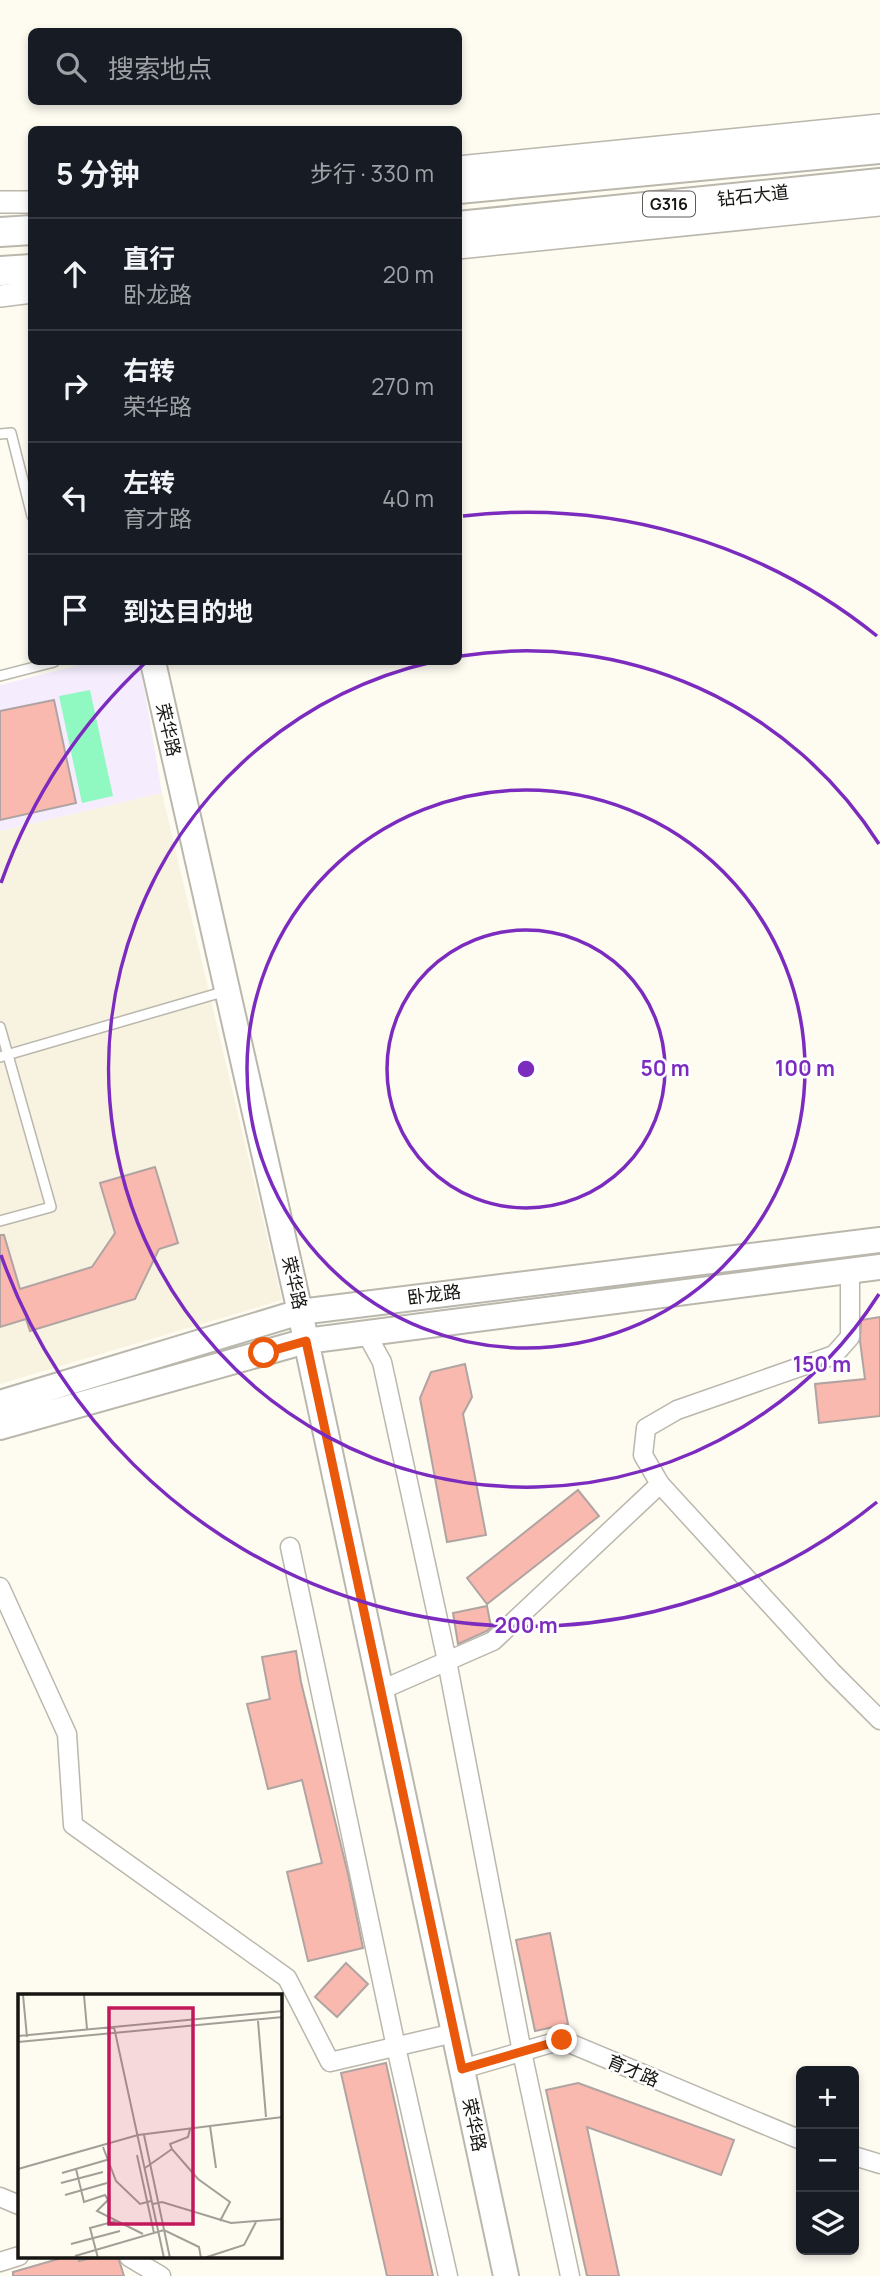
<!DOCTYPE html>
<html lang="zh">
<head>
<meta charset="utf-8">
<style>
	:root { --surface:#171b24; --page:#242831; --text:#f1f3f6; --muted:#9ea1a6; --line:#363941 }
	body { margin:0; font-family:Manrope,"Noto Sans SC",sans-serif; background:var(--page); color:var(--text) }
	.controls { position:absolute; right:21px; bottom:21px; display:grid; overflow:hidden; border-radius:10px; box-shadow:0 4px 10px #0003 }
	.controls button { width:63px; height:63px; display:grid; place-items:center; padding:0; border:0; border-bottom:2px solid var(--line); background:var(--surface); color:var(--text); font:35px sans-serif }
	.stop { position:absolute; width:21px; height:21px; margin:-16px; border:5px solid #ea580c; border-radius:50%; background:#fff }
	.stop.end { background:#ea580c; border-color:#fff; box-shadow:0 2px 7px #0008 }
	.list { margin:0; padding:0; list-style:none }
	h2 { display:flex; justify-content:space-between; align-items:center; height:91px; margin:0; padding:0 28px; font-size:30px }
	h2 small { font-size:23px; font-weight:400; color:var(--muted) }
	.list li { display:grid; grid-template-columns:46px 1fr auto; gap:21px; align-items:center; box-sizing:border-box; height:112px; padding:0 28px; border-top:2px solid var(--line) }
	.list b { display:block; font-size:26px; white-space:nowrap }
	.list p { margin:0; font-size:23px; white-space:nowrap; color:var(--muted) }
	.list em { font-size:23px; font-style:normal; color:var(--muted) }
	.icon { flex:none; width:38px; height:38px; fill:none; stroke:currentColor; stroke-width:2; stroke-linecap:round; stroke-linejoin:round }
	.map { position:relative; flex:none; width:880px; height:2276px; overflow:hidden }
	.search { position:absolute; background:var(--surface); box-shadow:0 4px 10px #0003; left:28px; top:28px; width:434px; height:77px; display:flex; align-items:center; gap:18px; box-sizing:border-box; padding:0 24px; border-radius:10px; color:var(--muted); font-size:26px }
	.panel { position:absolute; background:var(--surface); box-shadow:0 4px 10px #0003; left:28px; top:126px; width:434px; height:539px; border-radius:10px }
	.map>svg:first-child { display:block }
</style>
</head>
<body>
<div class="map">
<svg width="880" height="2276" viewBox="0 0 880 2276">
	<rect width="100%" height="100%" fill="#fefbf1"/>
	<!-- built -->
	<path fill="#f8f2e0" d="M162 793 282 1300 0 1384V831Z"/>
	<!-- education -->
	<path fill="#f5edfe" d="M92 662H140L162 793 0 831V685Z"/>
	<!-- green -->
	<path fill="#90f8c1" d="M90 690 113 796 82 803 59 696Z"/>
	<!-- building -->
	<path fill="#fab9ae" stroke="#b0a4a2" stroke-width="2" d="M54 700 76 803 0 820V711Z
		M155 1167 178 1243 159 1249 135 1299 30 1331 26 1319 0 1327V1235H4L20 1289 92 1267 115 1233 100 1183Z
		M880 1317V1416L819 1423 815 1384 865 1379 860 1341 861 1320Z
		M465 1364 472 1397 463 1414 486 1535 447 1542 420 1398 431 1372Z
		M578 1490 599 1516 487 1604 467 1578Z
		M487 1606 491 1627 487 1631 458 1644 453 1613Z
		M296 1651 301 1682 348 1874 363 1948 308 1961 287 1872 322 1863 302 1780 268 1789 247 1704 270 1699 262 1657Z
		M550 1933 568 2024 535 2031 516 1940Z
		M346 1963 368 1984 337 2017 315 1997Z
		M386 2063 433 2276H387L341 2073Z
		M578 2083 734 2140 721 2175 587 2127 619 2276H587L546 2090Z
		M65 2257H78L79 2261 96 2257H118L124 2276H13V2272Z"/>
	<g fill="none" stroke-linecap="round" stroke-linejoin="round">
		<defs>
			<path id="service" d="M0 434 11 433 32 516
				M0 676 54 662
				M0 1027 51 1207 0 1221
				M0 1057 226 991"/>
			<path id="minor" d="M366 1333 382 1362 447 1661 522 2052 570 2276
				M660 1484 643 1455 646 1428 677 1410 834 1355 850 1337V1271
				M290 1547 396 2047 448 2276
				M0 1587 67 1734 73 1825 287 1978 330 2062 454 2033
				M381 1690 493 1641 660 1484 832 1672 880 1720
				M462 2069 562 2040 801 2140
				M854 2156 880 2164
				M0 2197 19 2205
				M129 2257 161 2276
				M0 2262 19 2256"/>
			<path id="tertiary" d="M458 167 880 125
				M0 202H32
				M458 248 880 205
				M0 296 32 292"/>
			<path id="secondary" d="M153 662 300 1312 506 2276
				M0 1403 300 1312 880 1240
				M0 1427 306 1341 880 1267"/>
			<path id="trunk" d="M458 189 880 149
				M458 226 880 183
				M0 232 32 230
				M0 271 32 269"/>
		</defs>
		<!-- service casing -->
		<use href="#service" stroke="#bab7ad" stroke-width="12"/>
		<!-- minor casing -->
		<use href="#minor" stroke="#bab7ad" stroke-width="21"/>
		<!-- tertiary casing -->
		<use href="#tertiary" stroke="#bab7ad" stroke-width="24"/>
		<!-- secondary casing -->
		<use href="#secondary" stroke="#bab7ad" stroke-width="28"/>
		<!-- trunk casing -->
		<use href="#trunk" stroke="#bab7ad" stroke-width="32"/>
		<!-- service -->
		<use href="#service" stroke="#fff" stroke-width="9"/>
		<!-- minor -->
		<use href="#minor" stroke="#fff" stroke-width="18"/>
		<!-- tertiary -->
		<use href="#tertiary" stroke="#fff" stroke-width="21"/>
		<!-- secondary -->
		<use href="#secondary" stroke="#fff" stroke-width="24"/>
		<!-- trunk -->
		<use href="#trunk" stroke="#fff" stroke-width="28"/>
	</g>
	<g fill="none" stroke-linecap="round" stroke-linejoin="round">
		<!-- route -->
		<path stroke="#ea580c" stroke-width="9" d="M264 1353 306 1341 462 2069 562 2040"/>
	</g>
	<!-- distance rings -->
	<g fill="none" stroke="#7b2cbf" stroke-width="3.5">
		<circle cx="526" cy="1069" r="139"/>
		<circle cx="526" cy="1069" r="279"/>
		<path d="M879 1294A418 418 0 1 1 432 662M461 656A418 418 0 0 1 879 844"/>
		<path d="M877 1502A557 557 0 0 1 1 1255M1 883A557 557 0 0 1 146 662M463 516A557 557 0 0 1 877 636"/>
	</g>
	<g text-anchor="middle" stroke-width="5" stroke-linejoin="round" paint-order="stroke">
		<!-- shield labels -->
		<rect fill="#fff" stroke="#5c5b58" stroke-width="2" x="643" y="191.5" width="52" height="25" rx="5"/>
		<g font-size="16" font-weight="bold" fill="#161511">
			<text x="669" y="210">G316</text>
		</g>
		<!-- street labels -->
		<g font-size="18" fill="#161511" stroke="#fff">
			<text transform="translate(753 196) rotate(-6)" y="6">钻石大道</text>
			<text transform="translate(168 730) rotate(77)" y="6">荣华路</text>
			<text transform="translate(294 1283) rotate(77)" y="6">荣华路</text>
			<text transform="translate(434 1295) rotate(-7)" y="6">卧龙路</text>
			<text transform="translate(633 2071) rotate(23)" y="6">育才路</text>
			<text transform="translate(474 2125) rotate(78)" y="6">荣华路</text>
		</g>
	</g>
	<!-- overview -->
	<g transform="translate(18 1994)">
		<rect width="264" height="264" fill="#fefbf1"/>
		<path fill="none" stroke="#a19f97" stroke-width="2" d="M5 1 9 43M66 1 69 35M240 27 248 123M96 33 146 264M0 42 265 17M0 48 265 23M192 132 198 174M126 141 152 264M85 153 98 187 122 210 133 207M154 155 152 150 170 143 172 135M119 161 136 239M127 174 154 155 180 185 212 208 202 227M0 175 120 141 265 123M58 175 66 208 87 201 90 206 79 217 125 240M44 179 92 165M43 189 85 178M47 201 89 189M135 210 144 208 213 229 265 225M53 250 102 237M57 262 146 236 181 253 183 264M80 264 72 234 98 227M186 264 226 251 238 228"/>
		<path fill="#c2185b" fill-opacity="0.15" stroke="#c2185b" stroke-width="3.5" d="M91 14H175V230H91Z"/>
		<rect width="264" height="264" fill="none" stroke="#161511" stroke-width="3.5"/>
	</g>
	<circle cx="526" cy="1069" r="10" fill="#7b2cbf" stroke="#fff" stroke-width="3.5"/>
	<g font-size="21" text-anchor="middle" font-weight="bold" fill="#7b2cbf" stroke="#fff" stroke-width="5" stroke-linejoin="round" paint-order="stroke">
		<text x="665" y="1076">50 m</text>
		<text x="805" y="1076">100 m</text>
		<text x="822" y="1372">150 m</text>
		<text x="526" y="1633">200 m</text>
	</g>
</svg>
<div class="controls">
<button>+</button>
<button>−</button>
<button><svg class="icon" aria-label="layers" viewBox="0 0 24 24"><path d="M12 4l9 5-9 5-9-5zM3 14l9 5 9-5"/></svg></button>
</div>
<div class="stop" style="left:264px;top:1353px"></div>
<div class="stop end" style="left:562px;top:2040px"></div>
<div class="search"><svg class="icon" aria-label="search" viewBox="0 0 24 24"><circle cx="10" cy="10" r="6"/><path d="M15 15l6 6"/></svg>搜索地点</div>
<section class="panel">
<h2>5 分钟<small>步行 · 330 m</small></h2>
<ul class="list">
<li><svg class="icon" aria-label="ahead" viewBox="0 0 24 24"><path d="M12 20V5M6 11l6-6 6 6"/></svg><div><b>直行</b><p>卧龙路</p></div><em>20 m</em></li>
<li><svg class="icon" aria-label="right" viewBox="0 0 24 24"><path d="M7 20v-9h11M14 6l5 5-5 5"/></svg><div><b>右转</b><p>荣华路</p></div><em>270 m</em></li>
<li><svg class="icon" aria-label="left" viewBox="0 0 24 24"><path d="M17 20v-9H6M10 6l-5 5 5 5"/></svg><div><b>左转</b><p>育才路</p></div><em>40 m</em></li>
<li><svg class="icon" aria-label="arrive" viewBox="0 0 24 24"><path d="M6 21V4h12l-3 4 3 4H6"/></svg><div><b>到达目的地</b></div></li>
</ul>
</section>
</div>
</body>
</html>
